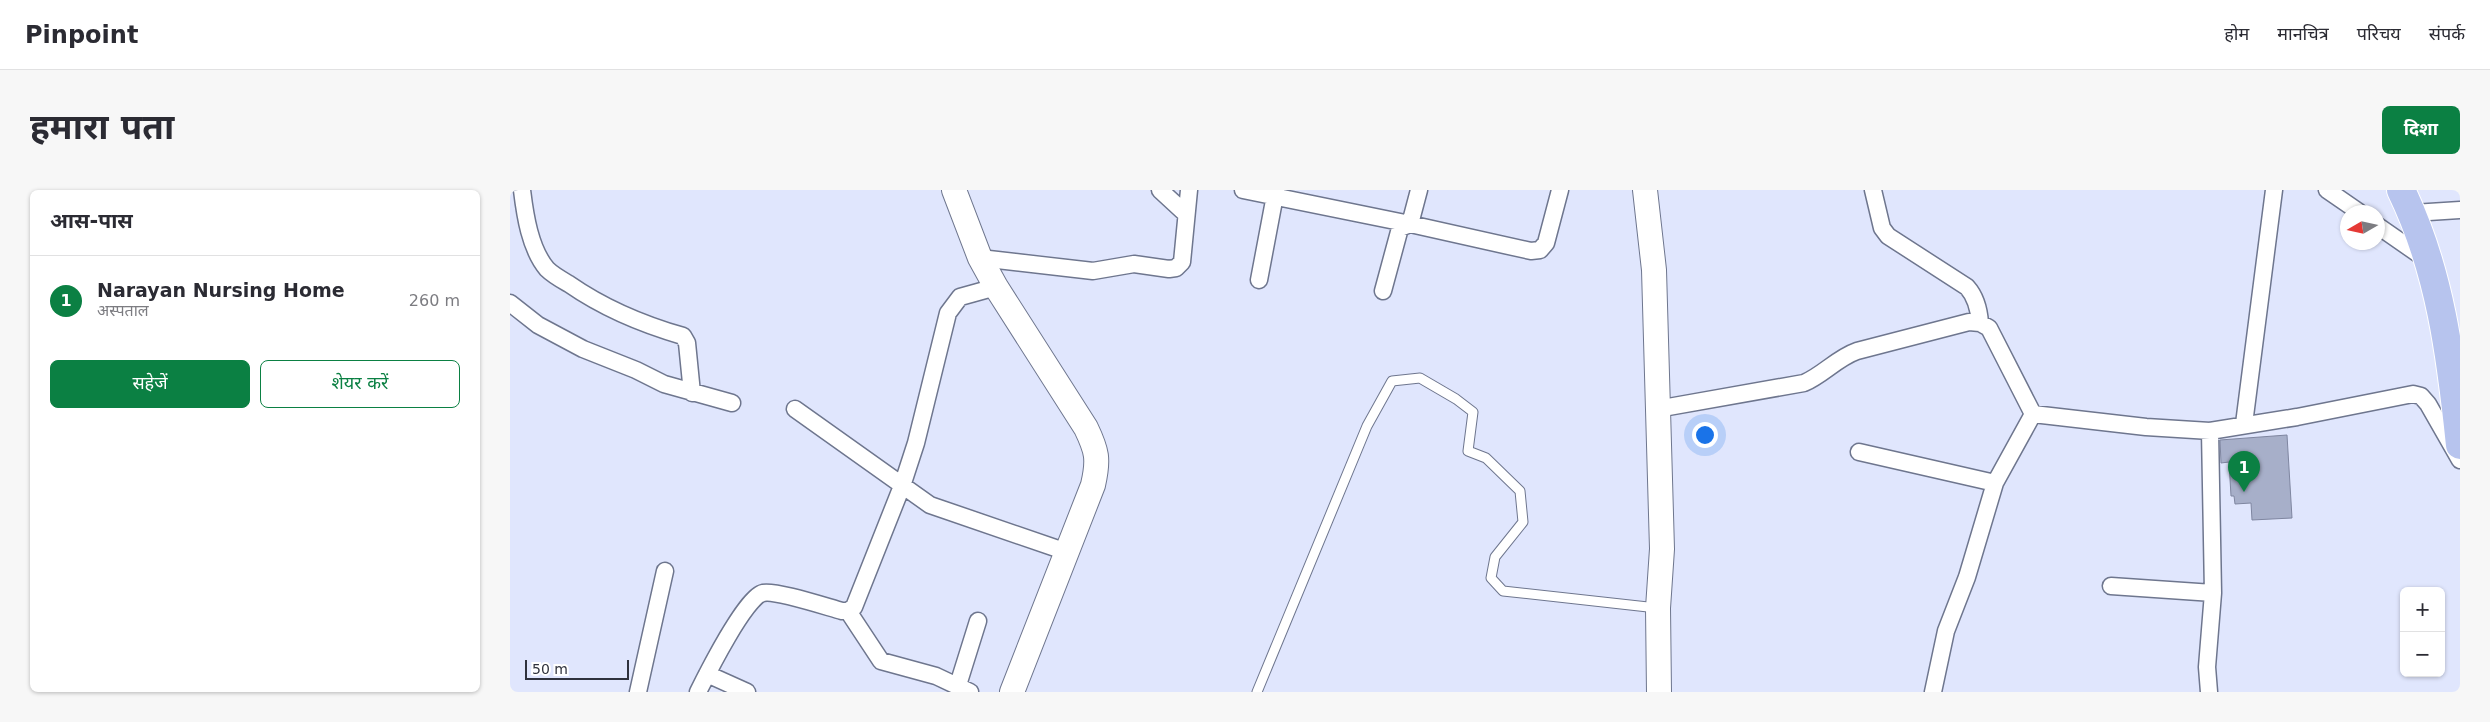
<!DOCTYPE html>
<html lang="hi">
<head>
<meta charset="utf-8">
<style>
	:root { --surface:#fff; --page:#f7f7f7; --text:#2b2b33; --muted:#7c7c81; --line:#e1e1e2; --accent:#0b8043 }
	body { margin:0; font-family:"DejaVu Sans","Noto Sans Devanagari",sans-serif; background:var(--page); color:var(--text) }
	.controls { position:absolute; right:15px; bottom:15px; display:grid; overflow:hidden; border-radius:8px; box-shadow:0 1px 4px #0004 }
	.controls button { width:45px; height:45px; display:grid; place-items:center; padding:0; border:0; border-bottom:1px solid var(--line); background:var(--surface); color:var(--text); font:25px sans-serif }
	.compass { position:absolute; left:1830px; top:15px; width:45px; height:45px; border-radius:50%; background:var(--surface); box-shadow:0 1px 4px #0004; rotate:261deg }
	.scale { position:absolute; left:15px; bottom:12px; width:104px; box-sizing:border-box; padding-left:5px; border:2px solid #2f323d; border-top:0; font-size:14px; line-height:18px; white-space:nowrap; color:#2f323d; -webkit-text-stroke:4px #fff; paint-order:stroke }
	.you { position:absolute; left:1194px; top:244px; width:18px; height:18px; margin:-12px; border:4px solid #fff; border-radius:50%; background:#1a73e8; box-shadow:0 0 0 8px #1a73e833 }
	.badge { display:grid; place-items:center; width:32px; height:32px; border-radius:50%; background:var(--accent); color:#fff; font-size:16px; font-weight:700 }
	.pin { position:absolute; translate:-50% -41px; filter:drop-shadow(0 1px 2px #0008) }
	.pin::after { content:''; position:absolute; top:26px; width:18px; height:15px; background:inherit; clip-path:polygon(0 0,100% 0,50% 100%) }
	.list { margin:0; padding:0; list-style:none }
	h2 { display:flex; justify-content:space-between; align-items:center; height:65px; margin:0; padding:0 20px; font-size:21px }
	h2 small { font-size:16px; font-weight:400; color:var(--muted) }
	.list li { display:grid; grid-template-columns:32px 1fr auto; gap:15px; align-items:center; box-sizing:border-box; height:90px; padding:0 20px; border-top:1px solid var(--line) }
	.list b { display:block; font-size:19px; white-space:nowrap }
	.list p { margin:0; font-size:16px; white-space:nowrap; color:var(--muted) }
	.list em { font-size:16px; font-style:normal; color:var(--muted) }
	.actions { display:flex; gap:10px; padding:15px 20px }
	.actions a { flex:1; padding:11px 0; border:1px solid var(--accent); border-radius:8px; text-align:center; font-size:18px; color:var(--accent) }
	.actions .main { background:var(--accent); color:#fff }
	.map { position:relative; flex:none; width:1950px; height:502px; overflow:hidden; border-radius:8px }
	header { display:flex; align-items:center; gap:30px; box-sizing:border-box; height:70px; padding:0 25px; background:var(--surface); border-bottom:1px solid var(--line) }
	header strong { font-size:24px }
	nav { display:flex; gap:28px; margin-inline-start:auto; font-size:18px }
	.intro { display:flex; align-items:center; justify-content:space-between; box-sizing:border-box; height:120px; padding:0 30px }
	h1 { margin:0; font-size:35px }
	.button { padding:12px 22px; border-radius:8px; background:var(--accent); color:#fff; font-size:18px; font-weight:700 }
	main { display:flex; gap:30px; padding:0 30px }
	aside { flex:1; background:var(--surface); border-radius:8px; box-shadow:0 1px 4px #0004 }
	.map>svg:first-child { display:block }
</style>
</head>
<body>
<header>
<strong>Pinpoint</strong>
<nav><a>होम</a><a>मानचित्र</a><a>परिचय</a><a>संपर्क</a></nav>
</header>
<div class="intro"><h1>हमारा पता</h1><a class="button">दिशा</a></div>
<main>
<aside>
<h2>आस-पास<small></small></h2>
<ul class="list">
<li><span class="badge">1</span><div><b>Narayan Nursing Home</b><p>अस्पताल</p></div><em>260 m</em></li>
</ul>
<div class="actions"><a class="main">सहेजें</a><a>शेयर करें</a></div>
</aside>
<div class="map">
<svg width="1950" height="502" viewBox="0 0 1950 502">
	<rect width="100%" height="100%" fill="#e0e6fd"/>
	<!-- building -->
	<path fill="#a7afc9" stroke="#7f86a0" d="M1777 245 1782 328 1742 330 1741 313 1725 314 1724 306H1721L1719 272 1711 273 1710 250Z"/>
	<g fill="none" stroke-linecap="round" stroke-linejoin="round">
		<defs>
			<path id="lane" d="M747 502 857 236 882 191 910 188 946 209 963 222 958 261 976 268 1010 301 1013 332 985 367 981 388 993 401 1147 418"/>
			<path id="street" d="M12 0C15 25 20 59 37 79 43 85 52 90 59 94 95 119 131 134 173 146L177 153 182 203
				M650 0 676 24
				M733 0 900 34 1021 61 1030 60 1036 53 1050 0
				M1363 0 1372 38 1378 46 1457 97C1466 107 1469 119 1470 133
				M1817 0 1849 22
				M1903 23 1950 20
				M1868 36 1917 70
				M470 68 583 81 624 74 659 79 666 78 672 72 679 0
				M749 90 766 0
				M873 101 890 38 900 34 909 0
				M0 113 28 135 73 159 126 180 154 194 222 213
				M285 219 420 315 557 362
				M1147 219 1294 193C1313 185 1327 168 1347 161L1459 132 1470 133 1479 138 1523 224 1485 293 1457 387 1436 441 1423 502
				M1523 224 1636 237 1700 241 1787 227 1903 204 1911 206 1918 214 1950 270
				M1734 234 1764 0
				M1349 262 1485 293
				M1601 396 1703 403
				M338 421 371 471 426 486 460 502
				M197 484 237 502
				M448 495 468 431
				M128 502 155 381
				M188 502C197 484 236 406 253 403 265 400 317 417 332 421H338L344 417 392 296 406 253 438 123 450 107 486 97
				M1699 502 1697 477 1703 403 1700 241"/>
			<path id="secondary" d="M444 0 470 68 486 97 576 238C587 261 589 269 583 295L502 502
				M1135 0 1144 80 1152 359 1148 418 1149 502"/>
			<path id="highway" d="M1891 0C1930 80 1941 167 1950 255"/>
		</defs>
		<!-- lane casing -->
		<use href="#lane" stroke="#6e768e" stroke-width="11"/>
		<!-- street casing -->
		<use href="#street" stroke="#6e768e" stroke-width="19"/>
		<!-- secondary casing -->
		<use href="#secondary" stroke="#6e768e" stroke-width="26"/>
		<!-- highway casing -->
		<use href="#highway" stroke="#fff" stroke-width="30"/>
		<!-- lane -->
		<use href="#lane" stroke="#fff" stroke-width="9"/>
		<!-- street -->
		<use href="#street" stroke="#fff" stroke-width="16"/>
		<!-- secondary -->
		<use href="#secondary" stroke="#fff" stroke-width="24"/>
		<!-- highway -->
		<use href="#highway" stroke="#b7c4ee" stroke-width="28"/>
	</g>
</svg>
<div class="controls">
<button>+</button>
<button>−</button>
</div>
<svg class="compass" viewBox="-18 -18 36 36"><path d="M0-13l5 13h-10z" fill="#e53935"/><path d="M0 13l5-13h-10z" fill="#7c7c81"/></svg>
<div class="scale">50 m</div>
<div class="you"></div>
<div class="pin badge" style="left:1734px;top:302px">1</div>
</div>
</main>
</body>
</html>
